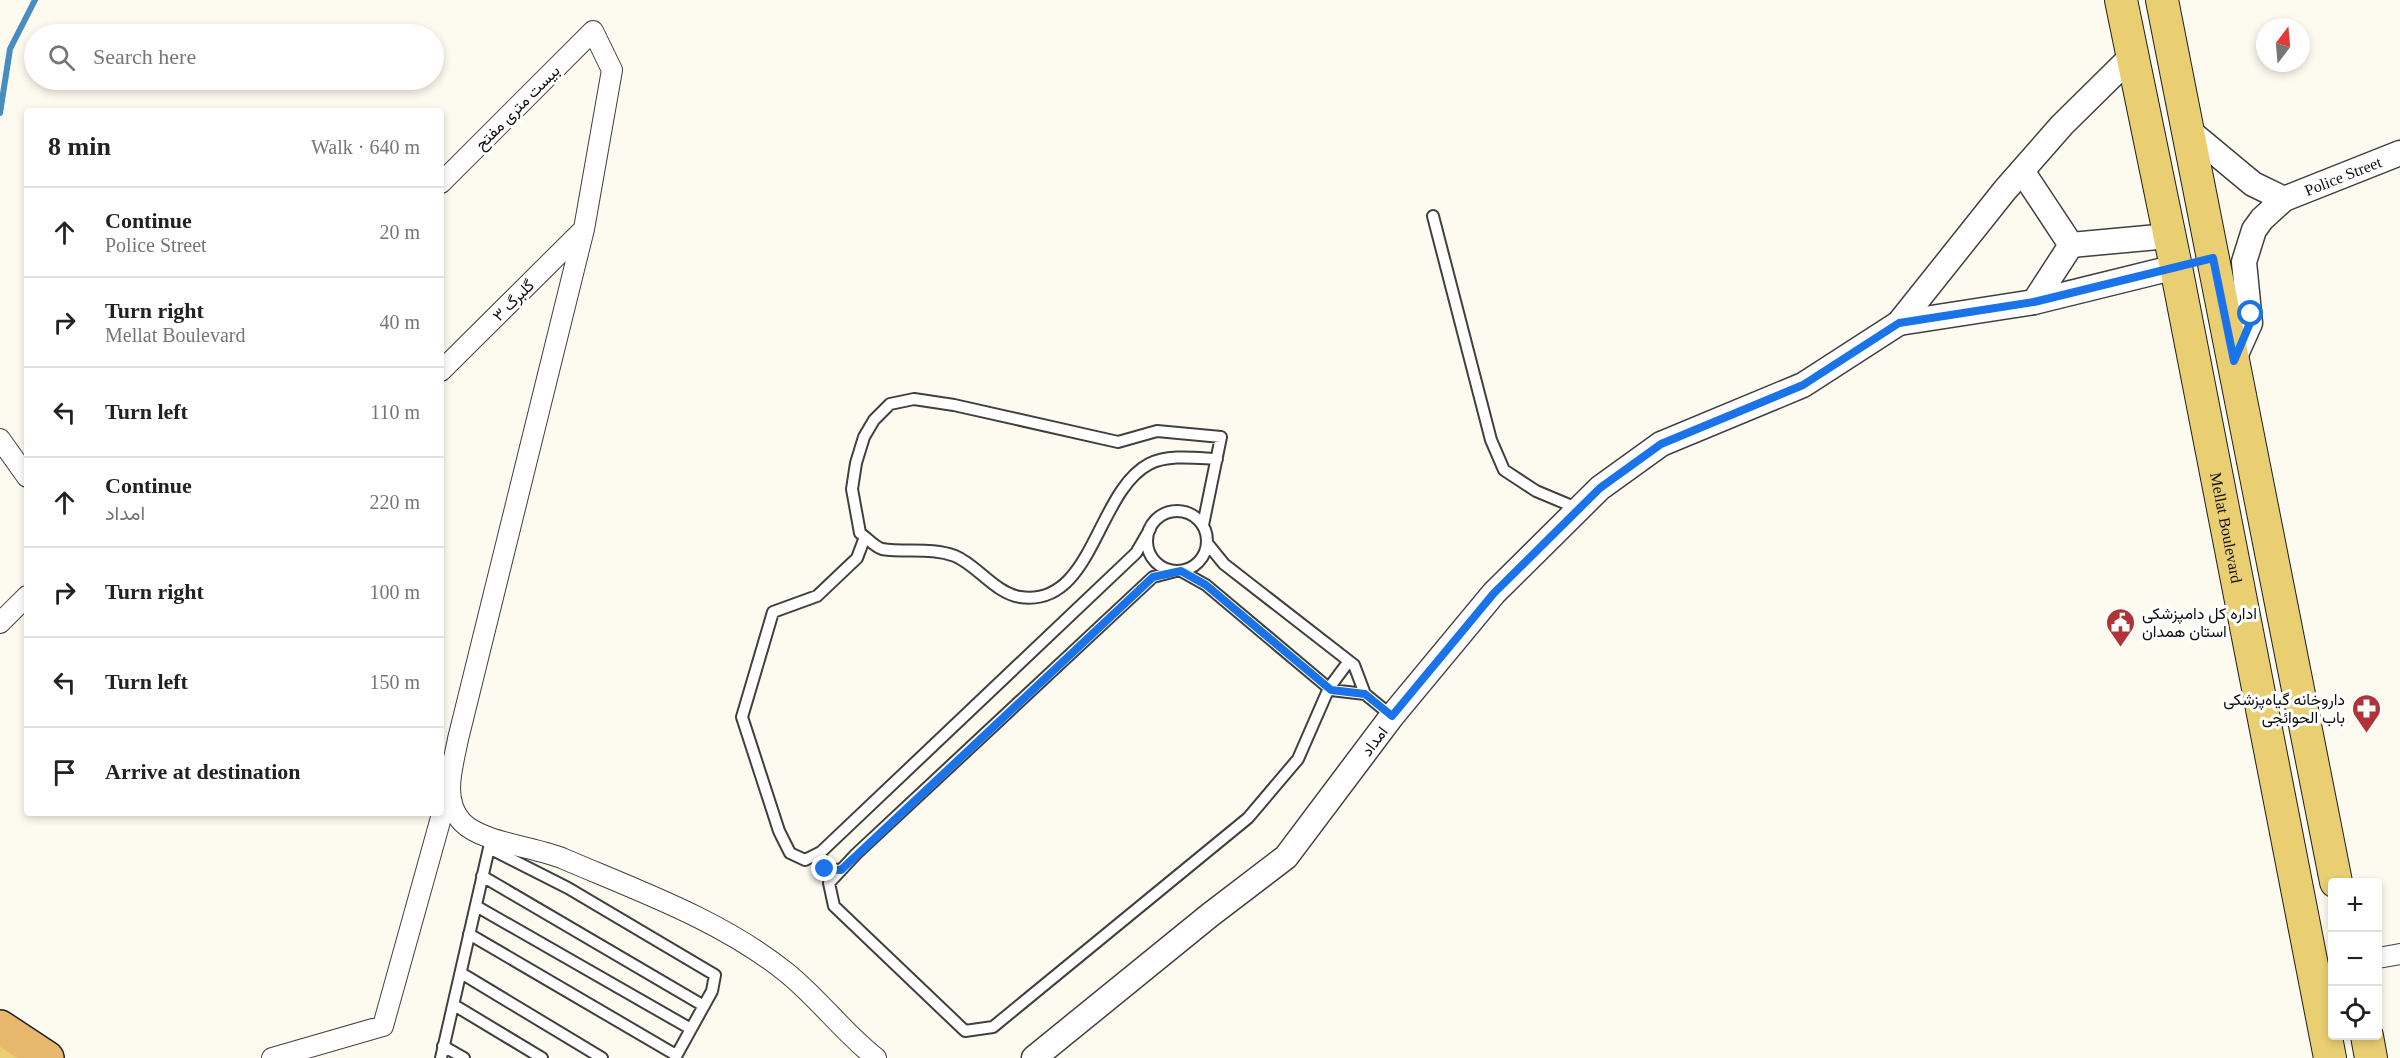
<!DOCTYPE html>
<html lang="en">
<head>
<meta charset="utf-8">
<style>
	:root { --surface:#fff; --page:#f6f6f6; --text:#222; --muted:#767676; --line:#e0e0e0 }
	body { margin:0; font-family:"Times New Roman",Vazirmatn,serif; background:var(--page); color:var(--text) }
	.controls { position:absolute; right:18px; bottom:18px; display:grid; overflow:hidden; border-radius:6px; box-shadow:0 3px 9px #0003 }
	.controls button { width:54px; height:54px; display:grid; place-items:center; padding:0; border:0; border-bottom:2px solid var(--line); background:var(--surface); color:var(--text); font:30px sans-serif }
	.compass { position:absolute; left:2256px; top:18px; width:54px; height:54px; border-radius:50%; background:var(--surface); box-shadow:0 3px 9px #0003; rotate:16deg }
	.stop { position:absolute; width:18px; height:18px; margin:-14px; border:4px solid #1a73e8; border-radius:50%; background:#fff }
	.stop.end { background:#1a73e8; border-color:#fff; box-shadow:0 2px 6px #0008 }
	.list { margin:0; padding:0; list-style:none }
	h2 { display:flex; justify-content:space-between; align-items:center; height:78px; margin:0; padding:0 24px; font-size:26px }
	h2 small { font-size:20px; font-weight:400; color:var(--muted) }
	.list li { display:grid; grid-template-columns:39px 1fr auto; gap:18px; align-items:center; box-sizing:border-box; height:90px; padding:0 24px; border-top:2px solid var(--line) }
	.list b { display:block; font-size:22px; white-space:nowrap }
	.list p { margin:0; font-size:20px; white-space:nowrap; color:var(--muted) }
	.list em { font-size:20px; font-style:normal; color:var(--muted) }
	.icon { flex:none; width:33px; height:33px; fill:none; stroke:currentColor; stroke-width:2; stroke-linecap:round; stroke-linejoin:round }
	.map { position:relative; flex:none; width:2400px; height:1058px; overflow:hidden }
	.search { position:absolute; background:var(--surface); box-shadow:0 3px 9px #0003; left:24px; top:24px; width:420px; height:66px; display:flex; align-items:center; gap:15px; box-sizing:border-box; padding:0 21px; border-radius:33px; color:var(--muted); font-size:22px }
	.panel { position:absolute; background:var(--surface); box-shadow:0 3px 9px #0003; left:24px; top:108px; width:420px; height:708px; border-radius:6px }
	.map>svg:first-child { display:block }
</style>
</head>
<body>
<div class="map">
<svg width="2400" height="1058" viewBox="0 0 2400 1058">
	<rect width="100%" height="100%" fill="#fdfbef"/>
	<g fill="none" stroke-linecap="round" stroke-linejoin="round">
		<!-- stream -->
		<path stroke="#478dbf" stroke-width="6" d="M0 113 10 49 35 0"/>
		<defs>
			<path id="service" d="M1433 216 1491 440 1504 470 1536 491 1579 509
				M1147 541a30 30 0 1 1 60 0a30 30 0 1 1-60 0Z
				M1203 525 1221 437 1157 431 1118 442 954 405 914 399 890 404 874 420 864 437 856 463 852 489 860 533C867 538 875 547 882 549 906 553 931 547 955 556 977 565 995 593 1020 597 1093 608 1096 492 1149 464 1168 454 1196 458 1217 459
				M865 537 857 558 817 596 773 612 742 717 779 831 790 853 805 860 821 852 1136 553 1150 529
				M1176 571 1153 577 856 854 829 883 834 906 965 1031 993 1027 1248 818 1298 759 1329 688 1349 661
				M1181 571 1206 585 1331 690 1365 694 1354 665 1224 564 1207 543
				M1365 694 1392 716
				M821 852 822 866 825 869 841 870
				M482 876 704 1006
				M476 906 691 1029
				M469 934 676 1055
				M461 973 602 1058
				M454 1005 542 1058
				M443 1046 464 1058
				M441 1058 489 848 568 888 715 975 712 991 675 1058"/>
			<path id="minor" d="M441 183 593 31 612 70 584 229 458 739C453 766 441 799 462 822 482 843 537 847 564 859 639 891 723 921 787 973 819 999 844 1033 876 1058
				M441 371 584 229
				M0 439 27 477
				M0 623 27 596
				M2378 958 2400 954
				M272 1058 383 1026 449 789"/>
			<g id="tertiary">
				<path d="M2188 130 2253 184 2284 199"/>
				<path d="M2022 171 2071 245 2034 302"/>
				<path d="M2071 245 2169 236"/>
				<path d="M1899 323 2034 302 2176 267"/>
				<path id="s1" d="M2233 361 2250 323 2244 262 2254 230 2262 219 2284 199 2400 153"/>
				<path d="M1034 1058 1210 915 1286 857 1392 716 1494 593 1600 488 1661 444 1803 385 1899 323 2005 190 2062 125 2132 56"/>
			</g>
			<g id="primary">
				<path id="s2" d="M2121 0 2176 267 2330 1058"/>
				<path d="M2162 0 2336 882"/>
				<path d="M2367 1036 2371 1058"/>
				<path d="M0 1051 11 1058"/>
			</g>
			<path id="trunk" d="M0 1027 47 1058"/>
		</defs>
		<!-- service casing -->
		<use href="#service" stroke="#404040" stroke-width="14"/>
		<!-- minor casing -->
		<use href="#minor" stroke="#404040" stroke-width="22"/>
		<!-- tertiary casing -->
		<use href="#tertiary" stroke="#404040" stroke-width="27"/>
		<!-- primary casing -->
		<use href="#primary" stroke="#1e1e1e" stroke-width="34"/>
		<!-- trunk casing -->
		<use href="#trunk" stroke="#1e1e1e" stroke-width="36"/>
		<!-- service -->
		<use href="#service" stroke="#fff" stroke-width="10"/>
		<!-- minor -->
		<use href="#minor" stroke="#fff" stroke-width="20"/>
		<!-- tertiary -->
		<use href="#tertiary" stroke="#fff" stroke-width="24"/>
		<!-- primary -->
		<use href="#primary" stroke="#eacf72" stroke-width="32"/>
		<!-- trunk -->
		<use href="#trunk" stroke="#e8b86c" stroke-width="33"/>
	</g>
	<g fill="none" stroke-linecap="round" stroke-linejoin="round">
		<!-- route -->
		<path stroke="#1a73e8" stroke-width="8" d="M825 869 841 870 1153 577 1181 571 1206 585 1331 690 1365 694 1392 716 1494 593 1600 488 1661 444 1803 385 1899 323 2034 302 2213 258 2234 361 2250 323 2251 314"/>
	</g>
	<!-- icons -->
	<defs>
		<symbol id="civic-pin" viewBox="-11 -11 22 30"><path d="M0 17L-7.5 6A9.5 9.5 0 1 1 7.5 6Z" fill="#af3337" stroke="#fff"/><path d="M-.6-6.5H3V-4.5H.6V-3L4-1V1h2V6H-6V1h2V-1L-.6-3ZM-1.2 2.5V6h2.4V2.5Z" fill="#fff"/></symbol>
		<symbol id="pharmacy-pin" viewBox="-11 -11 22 30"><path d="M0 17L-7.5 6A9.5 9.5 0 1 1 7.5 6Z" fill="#af3337" stroke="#fff"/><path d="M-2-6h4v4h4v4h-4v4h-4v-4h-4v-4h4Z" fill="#fff"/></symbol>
	</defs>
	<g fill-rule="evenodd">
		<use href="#civic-pin" x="2104" y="606" width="33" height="45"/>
		<use href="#pharmacy-pin" x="2350" y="692" width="33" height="45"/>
	</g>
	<g text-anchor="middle" stroke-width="6" stroke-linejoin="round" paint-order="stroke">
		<!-- street labels -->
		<g font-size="16" fill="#0d0d0d" stroke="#fff">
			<text transform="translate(517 107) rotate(-45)" y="6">بیست متری مفتح</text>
			<text dy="6" stroke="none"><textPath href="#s1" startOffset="243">Police Street</textPath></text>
			<text transform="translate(513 300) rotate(-45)" y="6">گلبرگ ۳</text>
			<text dy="6" stroke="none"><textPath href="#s2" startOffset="538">Mellat Boulevard</textPath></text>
			<text transform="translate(1374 741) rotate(-53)" y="6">امداد</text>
		</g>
		<!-- poi labels -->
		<g font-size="16" fill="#0d0d0d" stroke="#fff" text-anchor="start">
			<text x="2142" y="619">اداره کل دامپزشکی<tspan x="2142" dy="18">استان همدان</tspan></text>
			<text x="2345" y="705" text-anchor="end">داروخانه گیاه‌پزشکی<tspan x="2345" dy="18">باب الحوائجی</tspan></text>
		</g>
	</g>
</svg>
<div class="controls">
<button>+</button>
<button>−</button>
<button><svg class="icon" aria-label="locate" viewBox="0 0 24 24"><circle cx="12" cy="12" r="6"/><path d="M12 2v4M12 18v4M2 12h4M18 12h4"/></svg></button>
</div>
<svg class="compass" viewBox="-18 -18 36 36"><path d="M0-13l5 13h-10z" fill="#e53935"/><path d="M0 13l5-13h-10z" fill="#767676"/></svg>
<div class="stop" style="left:2251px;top:314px"></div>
<div class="stop end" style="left:825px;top:869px"></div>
<div class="search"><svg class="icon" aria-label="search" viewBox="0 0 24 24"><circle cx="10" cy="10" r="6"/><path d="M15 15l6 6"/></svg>Search here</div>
<section class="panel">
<h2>8 min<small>Walk · 640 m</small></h2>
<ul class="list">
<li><svg class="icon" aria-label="ahead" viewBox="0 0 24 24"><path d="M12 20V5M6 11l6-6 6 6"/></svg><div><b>Continue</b><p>Police Street</p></div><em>20 m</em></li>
<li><svg class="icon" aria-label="right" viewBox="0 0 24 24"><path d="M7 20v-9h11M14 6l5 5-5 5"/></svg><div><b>Turn right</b><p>Mellat Boulevard</p></div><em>40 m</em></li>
<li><svg class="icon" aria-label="left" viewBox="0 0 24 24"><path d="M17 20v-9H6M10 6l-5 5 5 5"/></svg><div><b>Turn left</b></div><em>110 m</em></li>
<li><svg class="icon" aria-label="ahead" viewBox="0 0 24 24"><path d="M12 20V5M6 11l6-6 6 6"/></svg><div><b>Continue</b><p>امداد</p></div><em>220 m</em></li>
<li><svg class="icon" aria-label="right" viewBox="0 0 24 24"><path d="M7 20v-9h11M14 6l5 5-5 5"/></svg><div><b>Turn right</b></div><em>100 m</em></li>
<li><svg class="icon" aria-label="left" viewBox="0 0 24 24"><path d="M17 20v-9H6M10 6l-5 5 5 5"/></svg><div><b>Turn left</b></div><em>150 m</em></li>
<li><svg class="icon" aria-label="arrive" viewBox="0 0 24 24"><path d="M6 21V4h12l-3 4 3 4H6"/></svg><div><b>Arrive at destination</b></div></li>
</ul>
</section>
</div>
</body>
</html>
